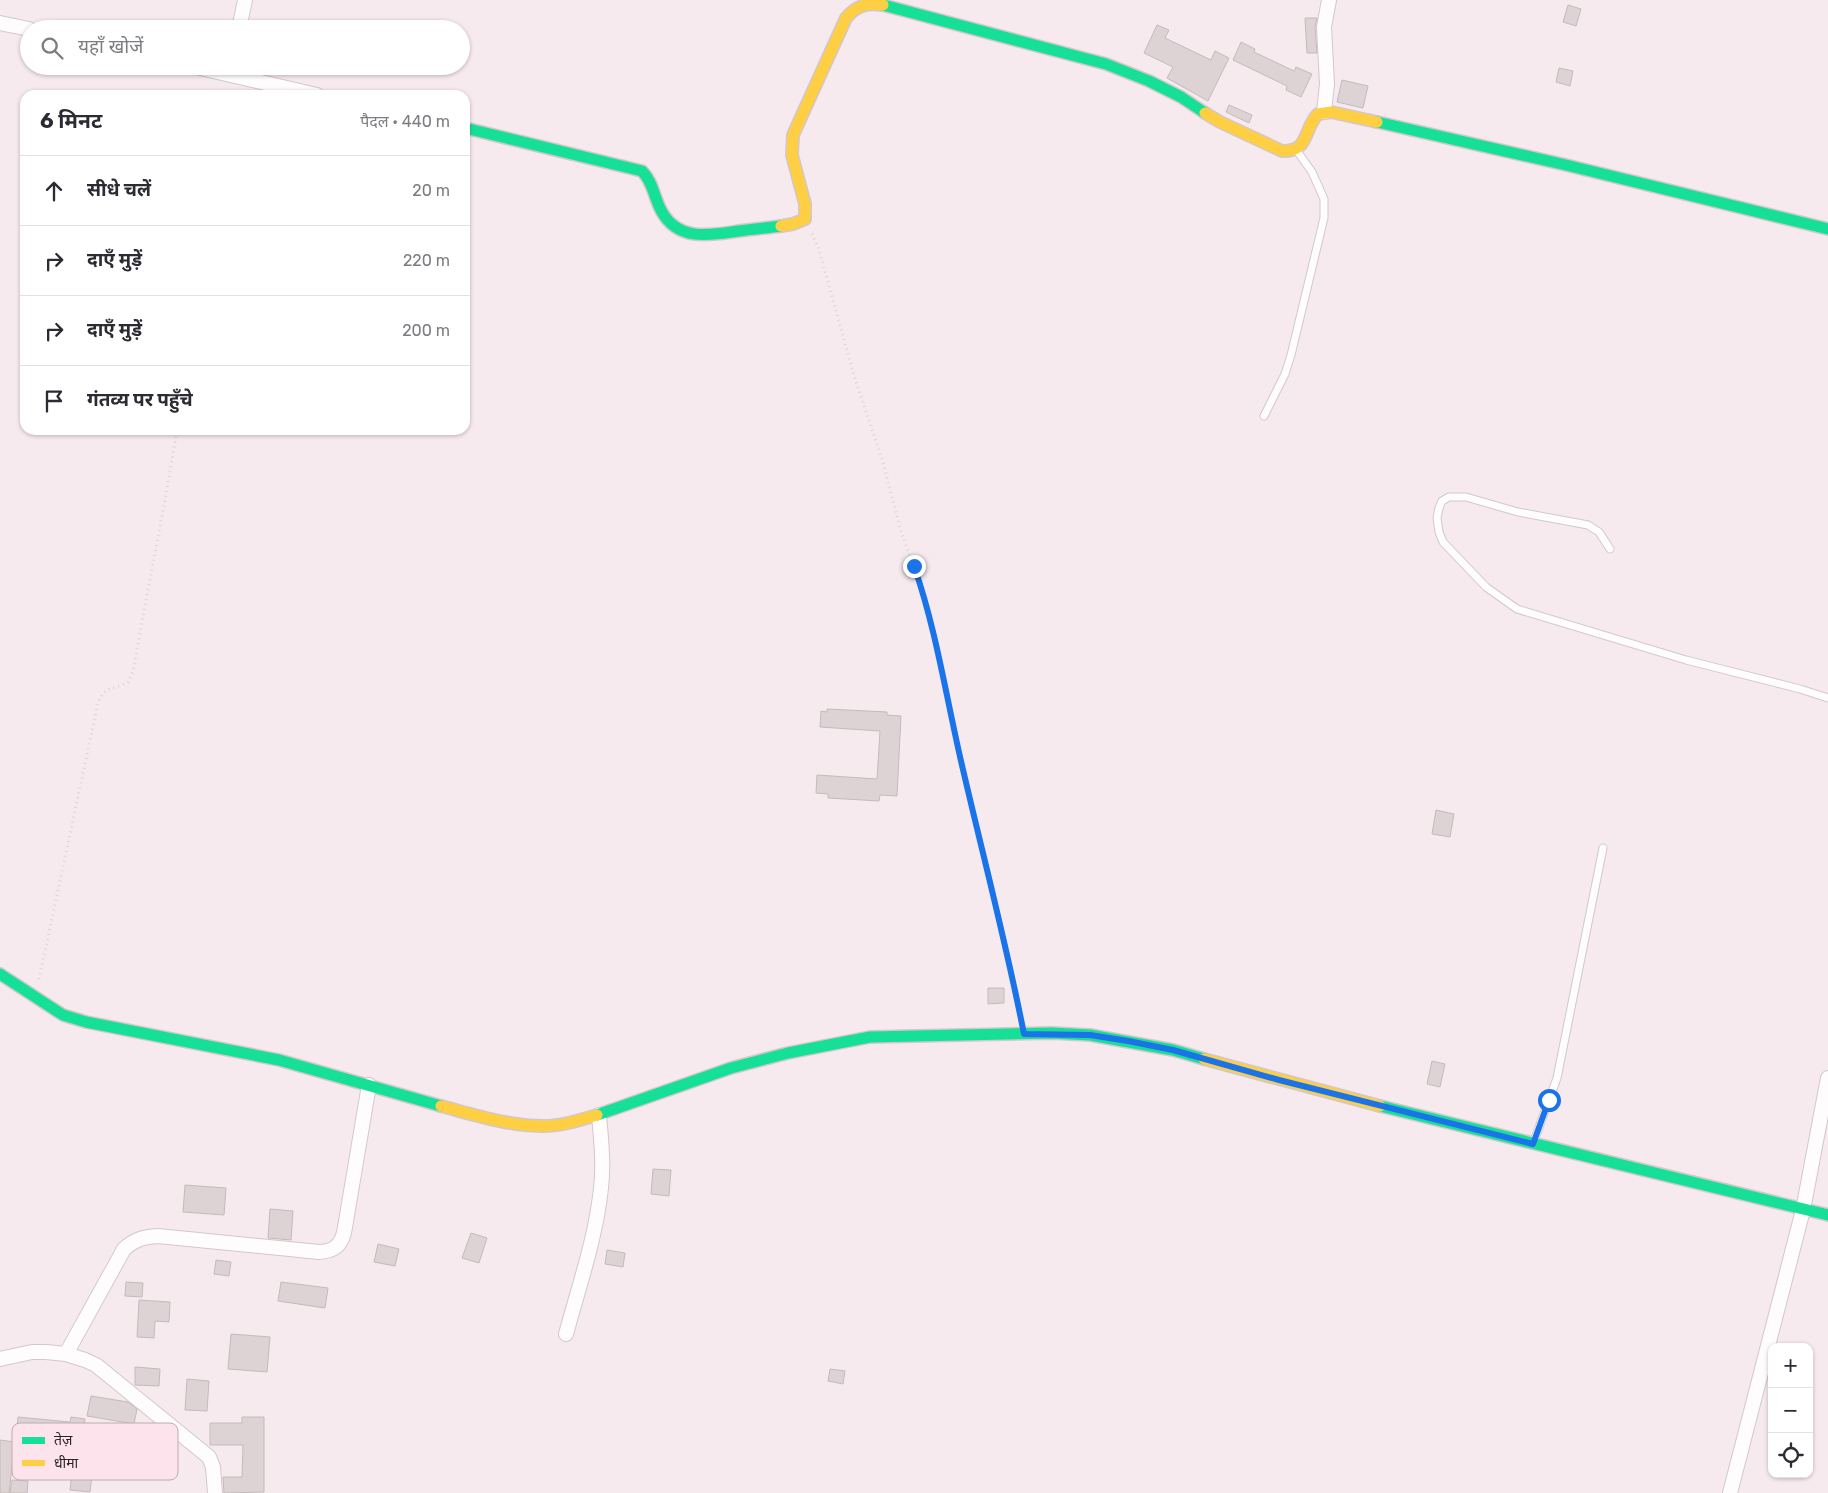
<!DOCTYPE html>
<html lang="hi">
<head>
<meta charset="utf-8">
<style>
	:root { --surface:#fff; --page:#f2f2f3; --text:#2b2b33; --muted:#7c7c81; --line:#e1e1e2 }
	body { margin:0; font-family:Rubik,"Noto Sans Devanagari",sans-serif; background:var(--page); color:var(--text) }
	.controls { position:absolute; right:15px; bottom:15px; display:grid; overflow:hidden; border-radius:10px; box-shadow:0 1px 4px #0004 }
	.controls button { width:45px; height:45px; display:grid; place-items:center; padding:0; border:0; border-bottom:1px solid var(--line); background:var(--surface); color:var(--text); font:25px sans-serif }
	.stop { position:absolute; width:15px; height:15px; margin:-11px; border:4px solid #1a73e8; border-radius:50%; background:#fff }
	.stop.end { background:#1a73e8; border-color:#fff; box-shadow:0 1px 5px #0008 }
	.list { margin:0; padding:0; list-style:none }
	h2 { display:flex; justify-content:space-between; align-items:center; height:65px; margin:0; padding:0 20px; font-size:21px }
	h2 small { font-size:16px; font-weight:400; color:var(--muted) }
	.list li { display:grid; grid-template-columns:32px 1fr auto; gap:15px; align-items:center; box-sizing:border-box; height:70px; padding:0 20px; border-top:1px solid var(--line) }
	.list b { display:block; font-size:19px; white-space:nowrap }
	.list em { font-size:16px; font-style:normal; color:var(--muted) }
	.icon { flex:none; width:28px; height:28px; fill:none; stroke:currentColor; stroke-width:2; stroke-linecap:round; stroke-linejoin:round }
	.map { position:relative; flex:none; width:1828px; height:1493px; overflow:hidden }
	.search { position:absolute; background:var(--surface); box-shadow:0 1px 4px #0004; left:20px; top:20px; width:450px; height:55px; display:flex; align-items:center; gap:12px; box-sizing:border-box; padding:0 18px; border-radius:28px; color:var(--muted); font-size:19px }
	.panel { position:absolute; background:var(--surface); box-shadow:0 1px 4px #0004; left:20px; top:90px; width:450px; height:345px; border-radius:15px }
	.map>svg:first-child { display:block }
</style>
</head>
<body>
<div class="map">
<svg width="1828" height="1493" viewBox="0 0 1828 1493">
	<rect width="100%" height="100%" fill="#f7eaee"/>
	<!-- building -->
	<path fill="#ded3d4" stroke="#c4babb" d="M1568 5 1581 9 1576 26 1563 22Z
		M1305 18H1317L1315 27 1317 53H1307Z
		M1157 25 1169 30 1165 38 1211 60 1215 51 1229 58 1208 101 1167 78 1173 67 1144 53Z
		M1241 42 1255 49 1254 52 1294 71 1296 67 1312 74 1301 97 1286 90 1287 86 1233 60Z
		M1559 68 1573 71 1570 86 1556 82Z
		M1342 80 1368 86 1363 108 1337 102Z
		M1229 105 1252 115 1249 123 1226 112Z
		M827 709 887 712V715L901 716 897 796 880 795 879 801 828 798V794L816 793 817 775 877 779 880 731 820 727 821 711 827 712Z
		M1436 810 1454 814 1450 837 1432 834Z
		M988 988H1004V1003L988 1004Z
		M1432 1061 1445 1064 1440 1087 1427 1084Z
		M653 1169 671 1170 669 1196 651 1194Z
		M185 1185 226 1188 224 1215 183 1212Z
		M270 1209 293 1211 291 1240 268 1238Z
		M471 1233 487 1238 479 1263 462 1258Z
		M378 1244 399 1249 395 1266 374 1262Z
		M607 1250 625 1253 623 1267 605 1264Z
		M216 1260 231 1262 229 1276 214 1274Z
		M126 1282 143 1283 142 1297 125 1296Z
		M281 1282 328 1288 325 1308 278 1301Z
		M139 1300 170 1302 169 1322 155 1321 154 1338 137 1337Z
		M231 1334 270 1337 267 1372 228 1369Z
		M135 1367 160 1369 159 1386 135 1385Z
		M830 1369 845 1371 843 1384 828 1381Z
		M187 1379 209 1381 207 1411 185 1410Z
		M91 1396 128 1402 137 1409 134 1424 87 1416Z
		M18 1417 70 1422 71 1417 85 1419 80 1461 55 1458 56 1455 15 1450Z
		M242 1417H264V1492L224 1493 223 1477H242L243 1445H210V1423H242Z
		M0 1440 15 1442 9 1493H0Z
		M73 1464 93 1467 90 1492 70 1490Z
		M12 1480 28 1481 27 1493H10Z"/>
	<g fill="none" stroke-linecap="round" stroke-linejoin="round">
		<defs>
			<path id="lane" d="M1264 416 1285 374 1291 355 1324 218V199L1312 172 1297 151
				M1610 549 1599 532 1588 525 1518 512 1466 497H1449L1442 501 1439 508 1437 518 1439 532 1443 542 1486 587 1517 609 1686 660 1800 689 1828 698
				M1534 1141 1557 1078 1603 848"/>
			<path id="street" d="M0 23 29 29
				M239 29 245 0
				M192 66 317 95
				M1324 112 1327 84 1324 27 1329 0
				M566 1334C579 1286 596 1237 601 1188 604 1164 601 1139 599 1115
				M66 1354 124 1249C135 1239 144 1237 158 1236L319 1252C333 1251 340 1247 344 1233L369 1085
				M0 1359 32 1352H46L66 1354 85 1360 96 1365 209 1457 213 1467 215 1493
				M1730 1493 1803 1210 1828 1078"/>
			<path id="fast" d="M883 5 1106 64 1149 81 1181 97 1205 113
				M1377 122 1566 165 1828 229
				M465 128 642 171C654 183 654 199 662 212 679 242 711 235 739 231 753 229 767 228 781 226
				M0 974 63 1015 86 1022 279 1060 441 1106
				M1380 1106 1828 1215
				M597 1115 731 1068 788 1053 870 1037 1052 1033 1090 1035 1173 1050 1204 1059"/>
			<path id="slow" d="M1205 113 1220 122 1282 151C1310 152 1303 129 1318 114L1331 112 1377 122
				M781 226 793 224 805 219V204L792 155 793 135 846 18C857 5 867 3 883 5
				M1204 1059 1380 1106
				M441 1106C475 1115 509 1126 544 1126 562 1126 580 1120 597 1115"/>
		</defs>
		<!-- lane casing -->
		<use href="#lane" stroke="#d2c8cb" stroke-width="9"/>
		<!-- street casing -->
		<use href="#street" stroke="#d2c8cb" stroke-width="16"/>
		<!-- fast casing -->
		<use href="#fast" stroke="#d2c8cb" stroke-width="14"/>
		<!-- slow casing -->
		<use href="#slow" stroke="#d2c8cb" stroke-width="14"/>
		<!-- path -->
		<path stroke="#d8d4d5" stroke-width="3" stroke-dasharray="1 4" stroke-linecap="butt" d="M812 234 818 246 855 379 883 462 901 532 924 594 961 760 1012 971 1021 1019
			M39 979 98 703C105 685 114 690 128 682L133 672C147 591 164 511 177 430"/>
		<!-- lane -->
		<use href="#lane" stroke="#fefcfc" stroke-width="7"/>
		<!-- street -->
		<use href="#street" stroke="#fefcfc" stroke-width="14"/>
		<!-- fast -->
		<use href="#fast" stroke="#16e098" stroke-width="11"/>
		<!-- slow -->
		<use href="#slow" stroke="#ffcf43" stroke-width="11"/>
	</g>
	<g fill="none" stroke-linecap="round" stroke-linejoin="round">
		<!-- route -->
		<path stroke="#1a73e8" stroke-width="6" d="M914 566C936 629 946 696 961 761 982 852 1006 942 1024 1034L1090 1035 1128 1041 1173 1050 1279 1080 1533 1144 1549 1100"/>
	</g>
	<!-- legend -->
	<rect x="12" y="1423" width="166" height="57" rx="8" fill="#fde4ec" stroke="#beaab0" stroke-width="1"/>
	<rect x="22" y="1437" width="23" height="7" fill="#16e098"/>
	<rect x="22" y="1460" width="23" height="6" fill="#ffcf43"/>
	<g font-size="14" fill="#2a2123">
		<text x="54" y="1445">तेज़</text>
		<text x="54" y="1468">धीमा</text>
	</g>
</svg>
<div class="controls">
<button>+</button>
<button>−</button>
<button><svg class="icon" aria-label="locate" viewBox="0 0 24 24"><circle cx="12" cy="12" r="6"/><path d="M12 2v4M12 18v4M2 12h4M18 12h4"/></svg></button>
</div>
<div class="stop" style="left:1549px;top:1100px"></div>
<div class="stop end" style="left:914px;top:566px"></div>
<div class="search"><svg class="icon" aria-label="search" viewBox="0 0 24 24"><circle cx="10" cy="10" r="6"/><path d="M15 15l6 6"/></svg>यहाँ खोजें</div>
<section class="panel">
<h2>6 मिनट<small>पैदल · 440 m</small></h2>
<ul class="list">
<li><svg class="icon" aria-label="ahead" viewBox="0 0 24 24"><path d="M12 20V5M6 11l6-6 6 6"/></svg><div><b>सीधे चलें</b></div><em>20 m</em></li>
<li><svg class="icon" aria-label="right" viewBox="0 0 24 24"><path d="M7 20v-9h11M14 6l5 5-5 5"/></svg><div><b>दाएँ मुड़ें</b></div><em>220 m</em></li>
<li><svg class="icon" aria-label="right" viewBox="0 0 24 24"><path d="M7 20v-9h11M14 6l5 5-5 5"/></svg><div><b>दाएँ मुड़ें</b></div><em>200 m</em></li>
<li><svg class="icon" aria-label="arrive" viewBox="0 0 24 24"><path d="M6 21V4h12l-3 4 3 4H6"/></svg><div><b>गंतव्य पर पहुँचे</b></div></li>
</ul>
</section>
</div>
</body>
</html>
